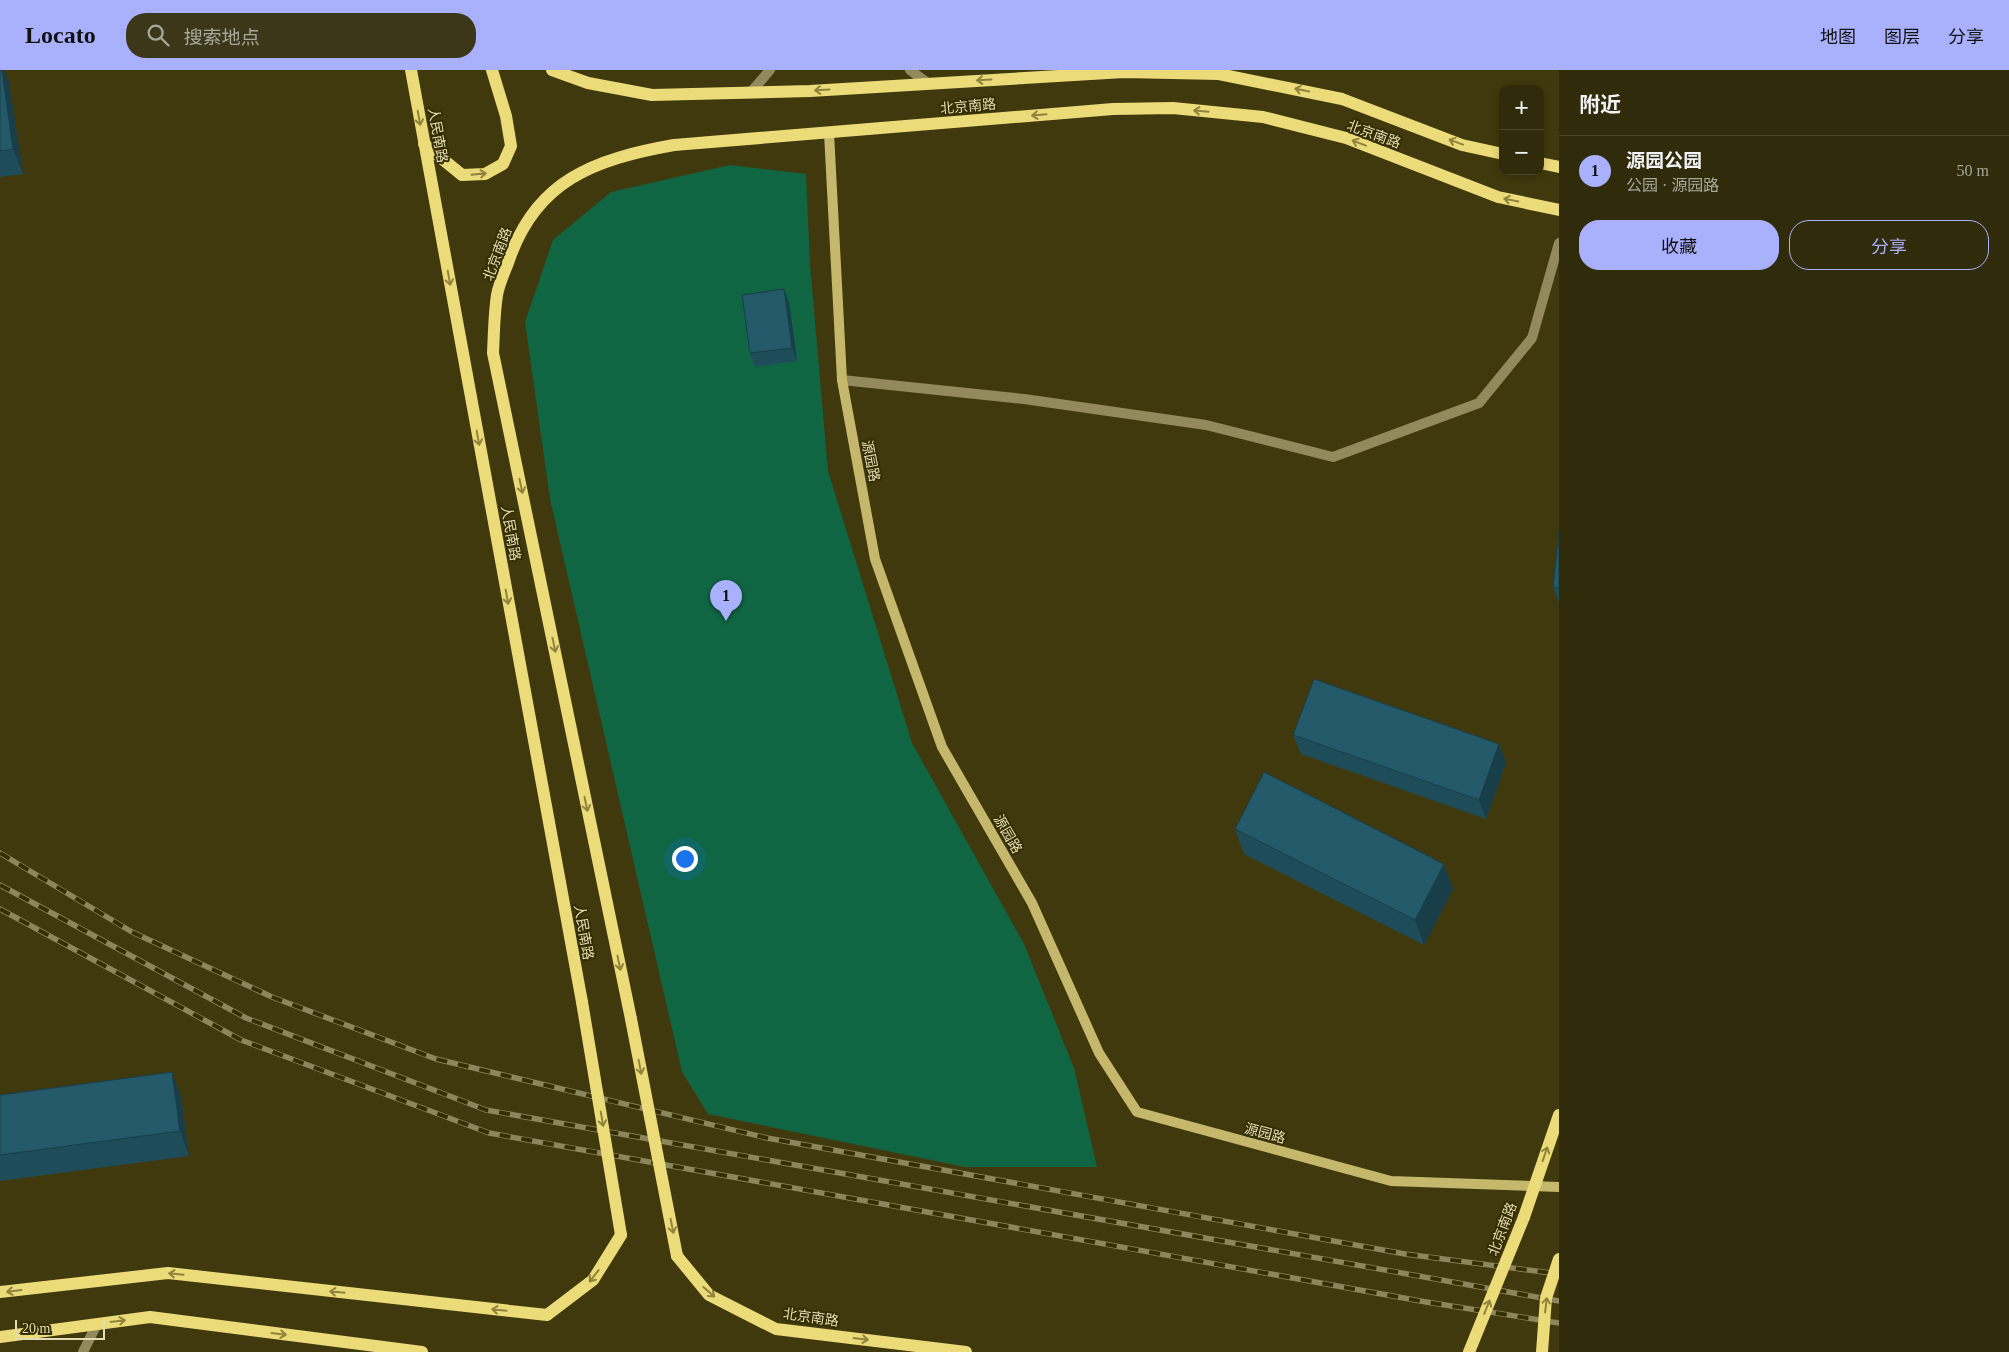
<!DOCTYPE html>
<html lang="zh">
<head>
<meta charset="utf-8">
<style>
	:root { --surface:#302b0a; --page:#3c3718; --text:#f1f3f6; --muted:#a8a79c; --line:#4b472b; --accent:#a9b0fc }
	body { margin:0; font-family:"Times New Roman","Noto Sans SC",serif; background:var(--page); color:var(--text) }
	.controls { position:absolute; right:15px; top:15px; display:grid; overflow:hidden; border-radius:10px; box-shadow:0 2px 8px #0003 }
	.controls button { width:45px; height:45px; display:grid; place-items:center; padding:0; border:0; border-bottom:1px solid var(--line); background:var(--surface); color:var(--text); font:25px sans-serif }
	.scale { position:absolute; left:15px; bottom:12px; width:90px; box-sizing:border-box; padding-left:5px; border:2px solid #e2dcb5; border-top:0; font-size:14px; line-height:18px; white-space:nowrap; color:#e2dcb5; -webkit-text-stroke:4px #352e01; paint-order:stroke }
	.you { position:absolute; left:684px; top:788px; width:18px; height:18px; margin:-12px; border:4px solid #fff; border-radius:50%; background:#1a73e8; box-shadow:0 0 0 8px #1a73e833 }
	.badge { display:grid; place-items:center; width:32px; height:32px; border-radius:50%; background:var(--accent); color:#111; font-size:16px; font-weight:700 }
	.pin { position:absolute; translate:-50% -41px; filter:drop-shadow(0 1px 2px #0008) }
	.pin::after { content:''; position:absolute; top:26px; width:18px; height:15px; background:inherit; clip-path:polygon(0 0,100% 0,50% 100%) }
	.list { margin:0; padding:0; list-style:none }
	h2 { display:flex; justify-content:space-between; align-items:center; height:65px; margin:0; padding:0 20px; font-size:21px }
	h2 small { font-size:16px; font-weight:400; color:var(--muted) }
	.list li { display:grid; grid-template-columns:32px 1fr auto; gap:15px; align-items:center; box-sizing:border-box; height:70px; padding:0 20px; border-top:1px solid var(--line) }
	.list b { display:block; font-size:19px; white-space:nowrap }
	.list p { margin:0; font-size:16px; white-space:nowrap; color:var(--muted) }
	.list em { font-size:16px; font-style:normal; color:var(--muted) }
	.actions { display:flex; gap:10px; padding:15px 20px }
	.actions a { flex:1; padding:11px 0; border:1px solid var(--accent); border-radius:20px; text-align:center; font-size:18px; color:var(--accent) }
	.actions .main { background:var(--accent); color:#111 }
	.icon { flex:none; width:28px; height:28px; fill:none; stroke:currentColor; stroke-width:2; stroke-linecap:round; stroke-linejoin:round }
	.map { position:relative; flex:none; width:1559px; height:1282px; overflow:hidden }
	header { display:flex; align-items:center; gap:30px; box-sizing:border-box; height:70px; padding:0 25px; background:var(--accent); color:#111 }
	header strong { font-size:24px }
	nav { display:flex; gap:28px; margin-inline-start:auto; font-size:18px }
	.search { width:350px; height:45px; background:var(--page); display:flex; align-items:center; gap:12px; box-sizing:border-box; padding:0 18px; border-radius:20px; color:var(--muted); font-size:19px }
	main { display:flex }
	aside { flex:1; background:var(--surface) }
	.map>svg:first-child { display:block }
</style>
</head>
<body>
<header>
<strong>Locato</strong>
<div class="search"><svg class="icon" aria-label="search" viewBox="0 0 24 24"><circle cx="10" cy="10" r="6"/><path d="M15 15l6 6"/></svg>搜索地点</div>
<nav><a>地图</a><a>图层</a><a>分享</a></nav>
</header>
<main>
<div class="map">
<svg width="1559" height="1282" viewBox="0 0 1559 1282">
	<rect width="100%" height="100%" fill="#40390d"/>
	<!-- green -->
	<path fill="#106543" d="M730 95 806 104 810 194 828 401 912 673 1024 874 1074 998 1097 1097H965L708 1044 682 1002 550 429 525 252 553 170 611 122Z"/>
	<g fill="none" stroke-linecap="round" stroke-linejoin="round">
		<!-- street -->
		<path stroke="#928a5c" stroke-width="10" d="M910 0 929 14
			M751 22 770 0
			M842 310 1024 329 1206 355 1333 387 1479 333 1532 268 1559 173
			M83 1282 97 1254"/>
		<!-- secondary -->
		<path stroke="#c5b86d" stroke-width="10" d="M829 63 842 310 875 489 942 677 1032 833 1099 983 1137 1042 1391 1111 1559 1117"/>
		<!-- primary -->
		<path stroke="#ecdb79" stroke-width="12" d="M411 0 582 932
			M552 0 588 13 652 25 810 21 1124 2 1219 4 1342 29 1462 75 1503 84
			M424 74 462 105 485 104 503 94 511 76 506 46 492 0
			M1540 93 1559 97
			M631 949 493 283C494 264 494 244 497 225 499 214 504 203 508 193 535 110 595 89 674 75L1113 39 1173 38 1263 47 1346 68 1498 127 1559 140
			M1524 1147 1559 1045
			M677 1186 709 1225 776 1259 966 1282
			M0 1222 168 1203 547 1245 593 1210 621 1165
			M0 1267 150 1247 422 1282"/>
		<defs>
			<path id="rail" d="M0 783 132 862 272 927 436 989 767 1068 1405 1184 1559 1204
				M0 815 246 948 486 1040 1559 1231
				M0 839 241 970 489 1063 1426 1232 1559 1253"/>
		</defs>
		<!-- rail casing -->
		<use href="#rail" stroke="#8c865c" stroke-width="5.5"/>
		<!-- rail -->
		<use href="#rail" stroke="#352e01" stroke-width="4" stroke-dasharray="11" stroke-linecap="butt"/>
		<!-- primary-bridge -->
		<path stroke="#ecdb79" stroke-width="12" d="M582 932 621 1165
			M631 949 677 1186
			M1469 1282 1524 1147
			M1542 1282 1546 1228 1559 1189"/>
	</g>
	<!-- wall -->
	<path fill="#1e4d59" d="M0 0 9 13 23 104 0 107Z
		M789 232 797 291 755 297 750 283Z
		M1559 460V533L1553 517Z
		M1293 665 1499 674 1506 693 1486 749 1301 684Z
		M1235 759 1453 819 1424 875 1244 784Z
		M0 1025 181 1027 189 1086 0 1111Z"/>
	<!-- shaded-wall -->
	<path fill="#183e49" d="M2 0H4L9 13 23 104 13 79Z
		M784 219 789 232 797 291 792 278Z
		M1499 674 1506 693 1486 749 1479 730Z
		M1444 794 1453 819 1424 875 1415 850Z
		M172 1002 181 1027 189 1086 180 1061Z"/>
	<!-- building -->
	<path fill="#235968" stroke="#183e49" d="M0 0H2L13 79 0 81Z
		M784 219 792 278 750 283 742 225Z
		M1559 460V518L1553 517Z
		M1314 609 1499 674 1479 730 1293 665Z
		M1264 702 1444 794 1415 850 1235 759Z
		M172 1002 180 1061 0 1085V1025Z"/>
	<!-- one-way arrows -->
	<defs><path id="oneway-shaft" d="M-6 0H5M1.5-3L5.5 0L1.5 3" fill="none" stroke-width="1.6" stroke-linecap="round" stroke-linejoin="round" transform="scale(1.25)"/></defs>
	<g stroke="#90843d">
		<use href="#oneway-shaft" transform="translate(984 10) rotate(177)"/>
		<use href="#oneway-shaft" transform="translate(822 20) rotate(177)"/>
		<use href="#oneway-shaft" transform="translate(1302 20) rotate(-168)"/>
		<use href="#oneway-shaft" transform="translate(1201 41) rotate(-175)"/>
		<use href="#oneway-shaft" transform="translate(1039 45) rotate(175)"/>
		<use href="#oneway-shaft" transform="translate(419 48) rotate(80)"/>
		<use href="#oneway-shaft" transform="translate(1456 72) rotate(-160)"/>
		<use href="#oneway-shaft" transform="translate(1359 73) rotate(-159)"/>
		<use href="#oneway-shaft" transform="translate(479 104) rotate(-6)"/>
		<use href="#oneway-shaft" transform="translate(1511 130) rotate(-168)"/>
		<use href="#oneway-shaft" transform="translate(449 208) rotate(80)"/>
		<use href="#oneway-shaft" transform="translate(478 368) rotate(80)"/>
		<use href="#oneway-shaft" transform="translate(521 416) rotate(78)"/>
		<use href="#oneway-shaft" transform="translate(507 527) rotate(80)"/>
		<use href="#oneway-shaft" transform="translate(554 575) rotate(78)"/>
		<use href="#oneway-shaft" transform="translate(586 734) rotate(78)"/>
		<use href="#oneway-shaft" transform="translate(619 893) rotate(78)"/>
		<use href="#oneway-shaft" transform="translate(640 997) rotate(79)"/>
		<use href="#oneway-shaft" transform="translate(602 1049) rotate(80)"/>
		<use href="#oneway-shaft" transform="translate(1545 1084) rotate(-71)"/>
		<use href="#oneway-shaft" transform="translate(672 1156) rotate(79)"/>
		<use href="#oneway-shaft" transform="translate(176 1204) rotate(-174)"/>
		<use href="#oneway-shaft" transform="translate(594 1206) rotate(128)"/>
		<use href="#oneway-shaft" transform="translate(14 1221) rotate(173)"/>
		<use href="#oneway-shaft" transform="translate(337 1222) rotate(-174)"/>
		<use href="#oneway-shaft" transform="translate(709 1222) rotate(41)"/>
		<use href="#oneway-shaft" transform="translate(1546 1235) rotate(-83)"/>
		<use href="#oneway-shaft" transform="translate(1487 1237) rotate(-68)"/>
		<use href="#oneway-shaft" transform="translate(499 1240) rotate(-174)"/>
		<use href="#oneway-shaft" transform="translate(118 1251) rotate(-7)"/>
		<use href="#oneway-shaft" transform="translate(279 1264) rotate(7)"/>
		<use href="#oneway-shaft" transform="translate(861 1269) rotate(7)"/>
	</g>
	<g text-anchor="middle" stroke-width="4" stroke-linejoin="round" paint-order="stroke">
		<!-- street labels -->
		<g font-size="14" fill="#e2dcb5" stroke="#352e01">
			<text transform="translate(968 36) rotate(-5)" y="5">北京南路</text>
			<text transform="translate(1374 64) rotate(20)" y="5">北京南路</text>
			<text transform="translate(438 65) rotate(80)" y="5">人民南路</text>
			<text transform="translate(497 184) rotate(-69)" y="5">北京南路</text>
			<text transform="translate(871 391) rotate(79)" y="5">源园路</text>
			<text transform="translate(511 463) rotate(80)" y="5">人民南路</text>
			<text transform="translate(1008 764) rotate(60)" y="5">源园路</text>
			<text transform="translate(584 862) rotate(80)" y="5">人民南路</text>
			<text transform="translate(1265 1063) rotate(15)" y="5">源园路</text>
			<text transform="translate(1502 1159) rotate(-69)" y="5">北京南路</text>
			<text transform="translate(811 1247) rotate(8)" y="5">北京南路</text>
		</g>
	</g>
</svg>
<div class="controls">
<button>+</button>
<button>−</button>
</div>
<div class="scale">20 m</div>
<div class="you"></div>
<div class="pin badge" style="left:726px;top:551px">1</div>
</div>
<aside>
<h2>附近<small></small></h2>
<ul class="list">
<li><span class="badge">1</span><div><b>源园公园</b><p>公园 · 源园路</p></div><em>50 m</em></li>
</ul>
<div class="actions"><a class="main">收藏</a><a>分享</a></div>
</aside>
</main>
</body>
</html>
